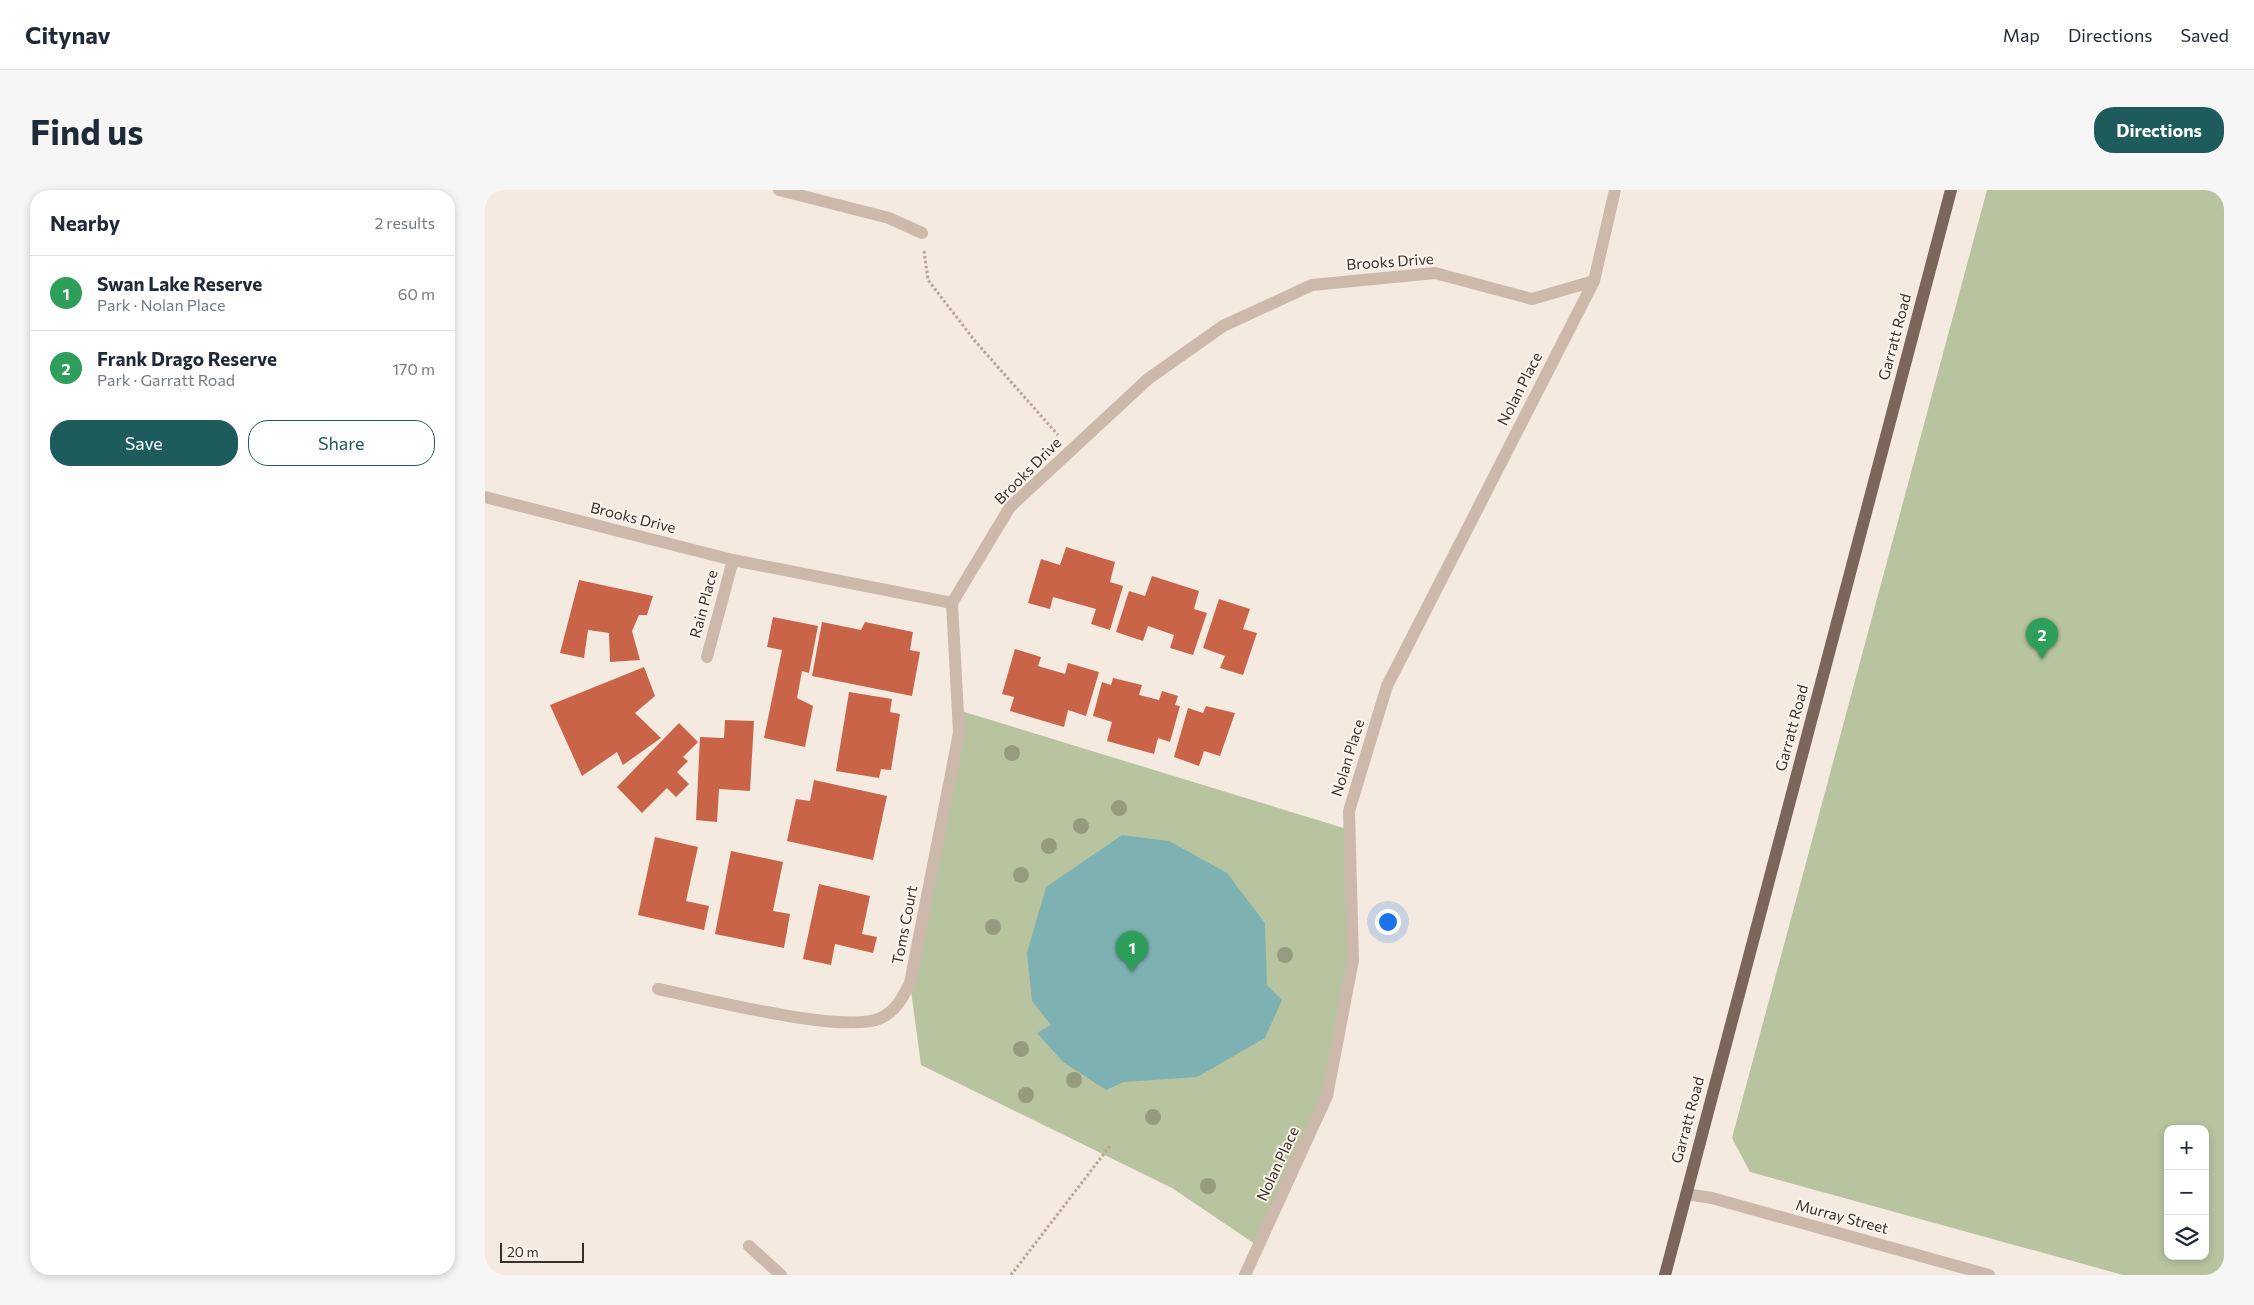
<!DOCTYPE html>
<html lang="en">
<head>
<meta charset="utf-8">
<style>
	:root { --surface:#fff; --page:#f6f6f7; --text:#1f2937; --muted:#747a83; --line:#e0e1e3; --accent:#1e5b5d }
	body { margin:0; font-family:Commissioner,sans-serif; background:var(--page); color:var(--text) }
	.controls { position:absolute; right:15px; bottom:15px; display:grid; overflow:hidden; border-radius:10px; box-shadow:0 2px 8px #0003 }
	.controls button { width:45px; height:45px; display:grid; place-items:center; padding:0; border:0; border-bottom:1px solid var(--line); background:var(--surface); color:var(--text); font:25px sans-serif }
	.scale { position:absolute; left:15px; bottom:12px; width:84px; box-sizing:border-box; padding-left:5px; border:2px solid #3a2f2a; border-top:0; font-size:14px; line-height:18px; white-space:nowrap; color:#3a2f2a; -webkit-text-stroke:4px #fbf4ed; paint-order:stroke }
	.you { position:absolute; left:902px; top:731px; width:18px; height:18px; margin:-12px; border:4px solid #fff; border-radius:50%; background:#1a73e8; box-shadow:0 0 0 8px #1a73e833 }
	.badge { display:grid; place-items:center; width:32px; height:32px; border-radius:50%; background:var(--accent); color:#fff; font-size:16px; font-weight:700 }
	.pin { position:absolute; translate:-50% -41px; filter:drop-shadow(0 1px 2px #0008) }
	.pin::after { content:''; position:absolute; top:26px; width:18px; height:15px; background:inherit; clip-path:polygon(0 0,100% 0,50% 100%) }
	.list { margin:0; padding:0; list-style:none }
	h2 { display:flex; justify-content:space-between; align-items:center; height:65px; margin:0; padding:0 20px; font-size:21px }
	h2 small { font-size:16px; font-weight:400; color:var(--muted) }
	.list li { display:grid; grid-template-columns:32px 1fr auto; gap:15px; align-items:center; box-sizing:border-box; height:75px; padding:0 20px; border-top:1px solid var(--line) }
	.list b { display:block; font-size:19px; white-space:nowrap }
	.list p { margin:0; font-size:16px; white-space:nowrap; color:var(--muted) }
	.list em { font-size:16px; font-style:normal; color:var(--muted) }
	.actions { display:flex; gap:10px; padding:15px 20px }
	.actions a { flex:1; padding:11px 0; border:1px solid var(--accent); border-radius:20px; text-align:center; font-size:18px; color:var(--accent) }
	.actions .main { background:var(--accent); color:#fff }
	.icon { flex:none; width:28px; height:28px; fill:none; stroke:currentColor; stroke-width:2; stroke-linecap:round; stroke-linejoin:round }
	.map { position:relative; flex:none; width:1739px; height:1085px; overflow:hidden; border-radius:20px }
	header { display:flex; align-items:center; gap:30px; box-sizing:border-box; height:70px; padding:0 25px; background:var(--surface); border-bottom:1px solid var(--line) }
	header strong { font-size:24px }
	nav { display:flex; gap:28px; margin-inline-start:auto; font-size:18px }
	.intro { display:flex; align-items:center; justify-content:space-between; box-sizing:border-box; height:120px; padding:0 30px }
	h1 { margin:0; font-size:35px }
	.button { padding:12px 22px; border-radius:20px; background:var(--accent); color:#fff; font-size:18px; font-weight:700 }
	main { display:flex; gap:30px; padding:0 30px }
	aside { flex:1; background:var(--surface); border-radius:20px; box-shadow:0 2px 8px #0003 }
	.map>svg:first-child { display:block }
</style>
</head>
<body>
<header>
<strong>Citynav</strong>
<nav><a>Map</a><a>Directions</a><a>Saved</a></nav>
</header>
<div class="intro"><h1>Find us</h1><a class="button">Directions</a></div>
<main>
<aside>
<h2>Nearby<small>2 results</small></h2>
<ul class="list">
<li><span class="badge" style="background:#2e9e5b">1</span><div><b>Swan Lake Reserve</b><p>Park · Nolan Place</p></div><em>60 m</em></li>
<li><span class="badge" style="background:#2e9e5b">2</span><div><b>Frank Drago Reserve</b><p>Park · Garratt Road</p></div><em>170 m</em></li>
</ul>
<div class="actions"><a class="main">Save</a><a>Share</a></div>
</aside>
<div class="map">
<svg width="1739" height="1085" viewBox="0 0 1739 1085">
	<rect width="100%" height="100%" fill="#f4eae0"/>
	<!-- green -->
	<path fill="#b8c49f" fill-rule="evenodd" d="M1502 0H1739V1085H1638L1265 982 1247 948ZM1683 939H1720V1066H1683Z
		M473 520 865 640 868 770 842 906 773 1056 687 998 436 875 425 793Z"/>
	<!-- water -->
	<path fill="#7eb1b2" d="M637 645 684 651 742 683 780 733 782 795 797 810 780 848 712 887 639 892 621 900 578 872 552 843 566 835 547 811 542 763 561 697Z"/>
	<!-- building -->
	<path fill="#c96449" d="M581 357 630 372 625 392 638 396 625 440 606 434 611 419 568 407 565 419 543 413 556 369 575 375Z
		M667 386 714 401 709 419 722 423 708 465 685 458 689 445 663 436 658 451 631 442 644 401 660 406Z
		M94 390 168 406 162 425H154L147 441 155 470 125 472 124 443 103 440 99 468 75 463Z
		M734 409 765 419 758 439 772 443 758 485 735 478 740 466 718 458Z
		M288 427 333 436 324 483 317 481 312 508 328 516 320 557 279 548 297 460 282 457Z
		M337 432 376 440 380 432 428 442 425 460 435 462 427 506 327 486Z
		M530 459 556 467 553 476 580 484 583 473 614 482 601 526 583 520 579 537 525 521 529 507 517 504Z
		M159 477 170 506 150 523 176 548 138 575 132 562 97 586 65 515Z
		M628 488 657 495 654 505 674 510 677 501 693 506 690 515 695 516 685 552 673 548 669 564 622 551 627 532 608 526 617 492 626 495Z
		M364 502 407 509 405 522 415 524 406 580 396 579 394 588 351 581Z
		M721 516 750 523 735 566 719 561 714 576 689 567 703 518 718 523Z
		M240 530 269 531 265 601 234 599 232 632 211 630 215 547 239 548Z
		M194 533 213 552 198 567 203 571 192 582 204 594 191 607 182 598 157 623 132 597Z
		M329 590 402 606 388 670 302 651 311 609 325 611Z
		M170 647 213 657 201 711 224 716 219 740 153 725Z
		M246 661 298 672 288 721 305 724 299 758 230 744Z
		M334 694 385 706 377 744 392 747 388 763 350 754 346 775 318 769Z"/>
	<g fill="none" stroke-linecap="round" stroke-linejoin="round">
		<!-- path -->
		<path stroke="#b9a395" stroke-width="3" stroke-dasharray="2.5 2.5" stroke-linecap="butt" d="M439 61 443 90 490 151 573 245
			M526 1085 625 956"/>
		<!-- minor -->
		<path stroke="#cdb9ab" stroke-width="12" d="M294 0 404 28 437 43
			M0 307 248 370 467 413
			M467 413 525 317 663 189 738 136 827 95 950 83 1047 109 1109 91
			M222 467 248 370
			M173 799C218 808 359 845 396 828 411 821 418 807 425 793L474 543 467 413
			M1201 1004 1227 1008 1504 1085
			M264 1056 296 1085
			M760 1085 842 906 868 770 864 621 902 496 1109 91 1130 0"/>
		<!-- major -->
		<path stroke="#7c655b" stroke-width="12" d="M1180 1085 1466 0"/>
	</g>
	<!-- trees -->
	<g fill="#969a7e">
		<circle cx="527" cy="563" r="8"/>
		<circle cx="634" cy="618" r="8"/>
		<circle cx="596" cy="636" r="8"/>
		<circle cx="564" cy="656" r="8"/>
		<circle cx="536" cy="685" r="8"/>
		<circle cx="508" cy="737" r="8"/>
		<circle cx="800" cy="765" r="8"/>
		<circle cx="536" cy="859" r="8"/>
		<circle cx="589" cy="890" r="8"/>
		<circle cx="541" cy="905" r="8"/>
		<circle cx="668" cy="927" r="8"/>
		<circle cx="723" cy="996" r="8"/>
	</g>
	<g text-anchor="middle" stroke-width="4" stroke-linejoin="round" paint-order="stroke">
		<!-- street labels -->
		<g font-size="15" fill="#3a2f2a" stroke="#fbf4ed">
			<text transform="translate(905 72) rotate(-4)" y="5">Brooks Drive</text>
			<text transform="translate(1410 147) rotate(-75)" y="5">Garratt Road</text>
			<text transform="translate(1035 199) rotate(-63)" y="5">Nolan Place</text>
			<text transform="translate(543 281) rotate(-45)" y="5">Brooks Drive</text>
			<text transform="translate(148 328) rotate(14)" y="5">Brooks Drive</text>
			<text transform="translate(219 414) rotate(-75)" y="5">Rain Place</text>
			<text transform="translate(1307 538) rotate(-75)" y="5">Garratt Road</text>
			<text transform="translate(863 568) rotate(-73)" y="5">Nolan Place</text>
			<text transform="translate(420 735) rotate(-79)" y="5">Toms Court</text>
			<text transform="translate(1203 930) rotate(-75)" y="5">Garratt Road</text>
			<text transform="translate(793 974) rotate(-65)" y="5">Nolan Place</text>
			<text transform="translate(1357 1027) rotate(15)" y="5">Murray Street</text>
		</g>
	</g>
</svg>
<div class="controls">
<button>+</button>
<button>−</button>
<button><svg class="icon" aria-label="layers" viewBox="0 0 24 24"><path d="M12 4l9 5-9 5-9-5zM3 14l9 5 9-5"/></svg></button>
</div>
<div class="scale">20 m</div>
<div class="you"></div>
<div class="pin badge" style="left:647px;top:782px;background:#2e9e5b">1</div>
<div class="pin badge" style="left:1557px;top:469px;background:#2e9e5b">2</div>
</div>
</main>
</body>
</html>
